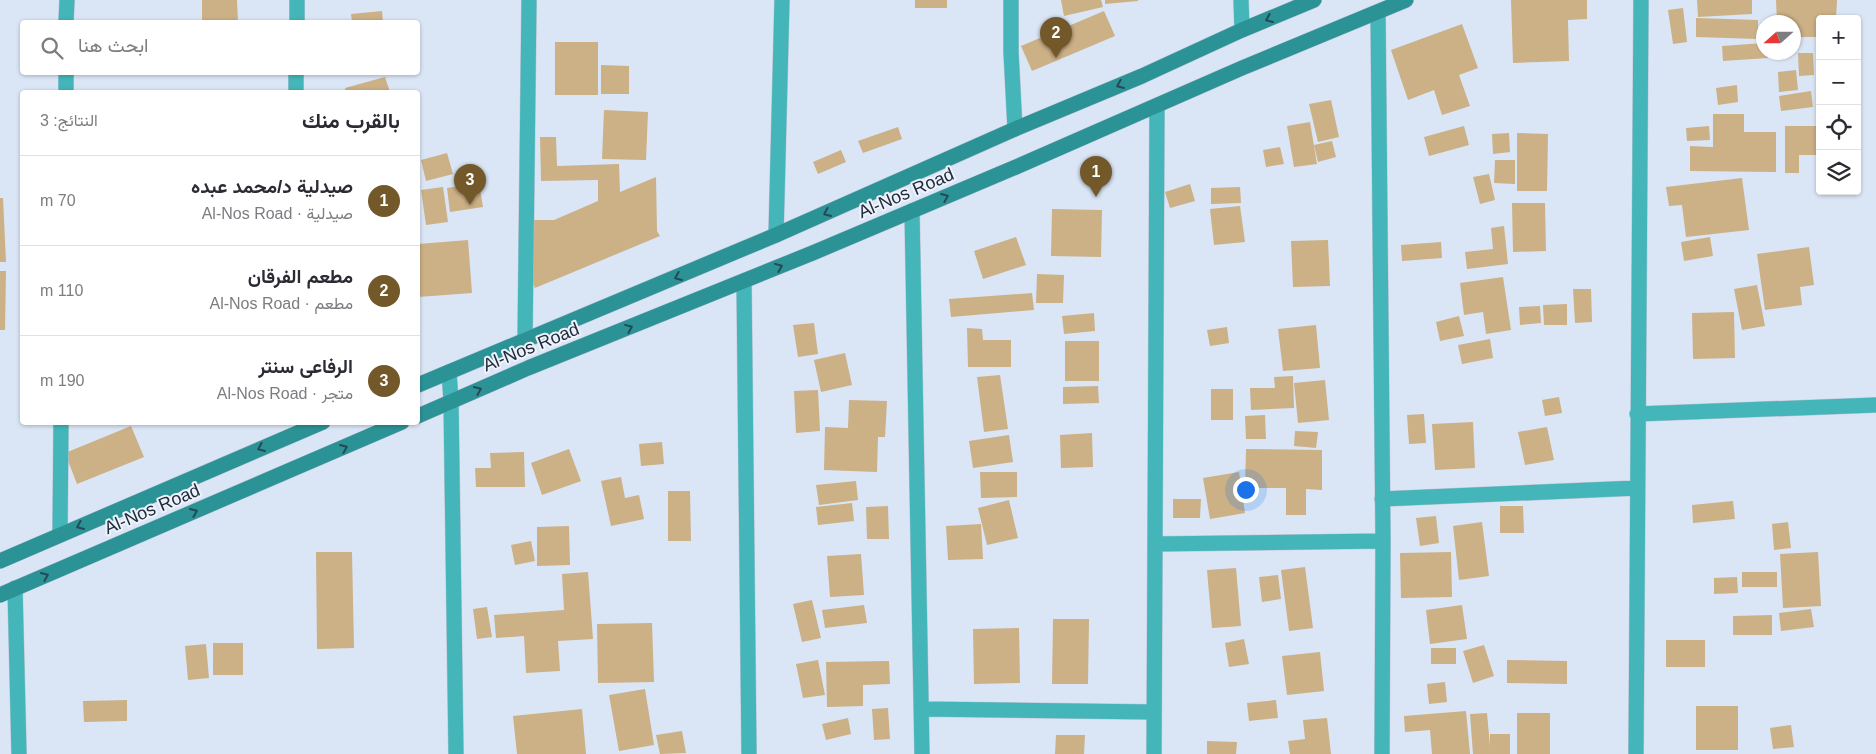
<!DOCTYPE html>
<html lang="ar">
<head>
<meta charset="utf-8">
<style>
	:root { --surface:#fff; --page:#f2f2f3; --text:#2b2b33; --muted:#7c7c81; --line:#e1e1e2; --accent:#73582a }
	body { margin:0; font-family:Arial,Vazirmatn,sans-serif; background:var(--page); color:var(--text); direction:rtl }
	.controls { position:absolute; right:15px; top:15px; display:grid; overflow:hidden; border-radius:5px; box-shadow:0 1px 4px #0004 }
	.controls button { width:45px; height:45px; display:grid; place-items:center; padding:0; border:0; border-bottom:1px solid var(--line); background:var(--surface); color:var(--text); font:25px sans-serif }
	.compass { position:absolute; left:1756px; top:15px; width:45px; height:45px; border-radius:50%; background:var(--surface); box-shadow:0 1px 4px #0004; rotate:249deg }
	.you { position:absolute; left:1245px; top:489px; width:18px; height:18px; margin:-12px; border:4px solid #fff; border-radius:50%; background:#1a73e8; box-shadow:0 0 0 8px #1a73e833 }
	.badge { display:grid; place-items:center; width:32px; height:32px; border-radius:50%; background:var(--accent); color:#fff; font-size:16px; font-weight:700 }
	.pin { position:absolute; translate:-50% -41px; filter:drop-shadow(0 1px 2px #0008) }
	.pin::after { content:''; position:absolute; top:26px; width:18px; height:15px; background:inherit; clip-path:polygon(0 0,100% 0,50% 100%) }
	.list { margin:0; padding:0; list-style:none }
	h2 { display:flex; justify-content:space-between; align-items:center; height:65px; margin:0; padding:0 20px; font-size:21px }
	h2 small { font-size:16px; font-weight:400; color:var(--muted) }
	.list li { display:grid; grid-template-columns:32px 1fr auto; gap:15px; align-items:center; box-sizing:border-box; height:90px; padding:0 20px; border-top:1px solid var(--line) }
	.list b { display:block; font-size:19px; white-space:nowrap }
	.list p { margin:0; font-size:16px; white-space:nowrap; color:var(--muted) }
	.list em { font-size:16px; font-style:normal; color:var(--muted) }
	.icon { flex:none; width:28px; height:28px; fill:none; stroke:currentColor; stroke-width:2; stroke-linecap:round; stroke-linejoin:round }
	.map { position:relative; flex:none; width:1876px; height:754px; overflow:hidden; direction:ltr }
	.search { position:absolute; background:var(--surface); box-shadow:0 1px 4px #0004; left:20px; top:20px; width:400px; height:55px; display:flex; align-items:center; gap:12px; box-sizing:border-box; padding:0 18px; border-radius:5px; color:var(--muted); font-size:19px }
	.panel { position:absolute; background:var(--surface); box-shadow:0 1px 4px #0004; left:20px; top:90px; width:400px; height:335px; border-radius:5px; direction:rtl }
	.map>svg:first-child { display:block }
</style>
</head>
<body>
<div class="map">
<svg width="1876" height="754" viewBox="0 0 1876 754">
	<rect width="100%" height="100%" fill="#dae6f6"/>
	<!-- building -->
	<path fill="#ccb086" d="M202 0H237L238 22H202Z
		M915 0H947V8H915Z
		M1061 0H1101L1103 7 1064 16Z
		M1105 0H1138V1L1105 4Z
		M1511 0H1587V19L1568 20 1569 61 1513 63Z
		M1697 0H1752V14L1698 17Z
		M1776 0H1837L1836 19H1820V37H1794V22H1777Z
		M1683 8 1687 42 1673 44 1668 10Z
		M382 11 383 22H352L351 14Z
		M1104 11 1115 36 1032 71 1021 46Z
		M1696 18 1758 20V39L1696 37Z
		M1462 24 1478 68 1459 75 1470 106 1442 115 1434 90 1408 100 1391 50Z
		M555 42H598V95H555Z
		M1764 43V52H1768V58L1723 61 1722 46Z
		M1798 53H1813L1814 75 1799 76Z
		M601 65 629 66V94H601Z
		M1796 70 1798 90 1779 92 1778 72Z
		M385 77 390 92H346L345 88Z
		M1737 85 1738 102 1718 105 1716 88Z
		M1811 91 1813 107 1781 111 1779 96Z
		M1331 100 1339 137 1318 142 1309 104Z
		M604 110 648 112 646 160 602 159Z
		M1713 114H1744V132H1776V172L1690 171V146L1713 147Z
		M1310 122 1317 164 1294 167 1287 126Z
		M1464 126 1469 145 1429 156 1424 137Z
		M1709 126 1710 140 1687 141 1686 128Z
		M1785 126H1820V155H1799V173H1785Z
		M898 127 902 139 863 153 858 141Z
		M1509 133 1510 152 1493 154 1492 134Z
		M1517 133 1548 134 1547 191H1517Z
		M540 137H556L557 166 619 164 620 192 656 177 657 231 660 236 535 288 529 274 527 220H554L598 201V180L541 181Z
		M1332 141 1336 157 1318 162 1314 145Z
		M1280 147 1284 164 1266 167 1263 150Z
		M841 150 846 162 818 174 813 162Z
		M447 153 453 174 426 181 421 160Z
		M1495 160H1515V184L1494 183Z
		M1489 174 1495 200 1480 204 1473 177Z
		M1742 178 1749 230 1686 237 1682 205 1669 206 1666 187Z
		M479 183 483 207 450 212 447 188Z
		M1190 184 1195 201 1170 208 1165 192Z
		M443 187 448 222 426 225 421 190Z
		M1240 187 1241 203 1211 204V188Z
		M0 198H3L6 262H0Z
		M1512 203H1545L1546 251 1513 252Z
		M1240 206 1245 242 1214 245 1210 209Z
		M1052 209 1102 210 1101 257 1051 256Z
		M1504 226 1508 264 1467 269 1465 252 1493 249 1491 228Z
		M1016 237 1026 265 983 279 974 251Z
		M1710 237 1713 256 1684 261 1681 242Z
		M468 240 472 293 418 297V244Z
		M1328 240 1330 286 1293 287 1291 241Z
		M1441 242 1442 258 1402 261 1401 245Z
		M1809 247 1814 285 1800 287 1802 305 1765 310 1757 254Z
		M0 271H6L5 330H0Z
		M1037 274 1064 275 1063 303H1036Z
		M1503 277 1511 330 1486 334 1483 312 1464 315 1460 283Z
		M1757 285 1765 326 1742 330 1734 289Z
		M1573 289H1591L1592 322 1575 323Z
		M1032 293 1034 310 951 317 949 299Z
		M1567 304V325H1544L1543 305Z
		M1540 306 1541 323 1520 325 1519 307Z
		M1734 312 1735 358 1693 359 1692 313Z
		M1094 313 1095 331 1064 334 1062 316Z
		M1459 316 1464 336 1440 341 1436 322Z
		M814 323 818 354 798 357 793 325Z
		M1316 325 1320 368 1283 371 1278 329Z
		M1227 327 1229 343 1210 346 1207 330Z
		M967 328 982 329 983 340H1011V367H968Z
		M1490 339 1493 358 1462 364 1458 345Z
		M1065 341H1099V381H1065Z
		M845 353 852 385 821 392 814 360Z
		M1000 375 1008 429 984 432 977 377Z
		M1293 376 1294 408 1251 410 1250 388H1275L1274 377Z
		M1325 380 1329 420 1298 423 1294 383Z
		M1098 386 1099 403 1063 404V387Z
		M1211 389H1233V420H1211Z
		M818 390 820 431 796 433 794 391Z
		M1559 397 1562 413 1545 416 1542 400Z
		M849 400 887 401 885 437H878L877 472 824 470 825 427 848 428Z
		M1424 414 1426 443 1409 444 1407 415Z
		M1265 415 1266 439H1246L1245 416Z
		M1473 422 1475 468 1435 470 1432 424Z
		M131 426 144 457 77 484 65 453Z
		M1547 427 1554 460 1525 465 1518 432Z
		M1295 431 1318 432 1316 448 1294 446Z
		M1092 433 1093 467 1061 468 1060 435Z
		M1009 435 1013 462 973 468 969 441Z
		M662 442 664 464 641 466 639 444Z
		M569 449 581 481 542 495 531 463Z
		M1246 449 1322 450V490L1306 489V515H1286V488H1245Z
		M524 452 525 487H476L475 468H491L490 453Z
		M980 472H1017V497L981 498Z
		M1239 472 1245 513 1210 519 1203 478Z
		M621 477 625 498 639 495 644 519 611 526 601 481Z
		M856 481 858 500 819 505 816 485Z
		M668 491H690L691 541H668Z
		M1173 499H1201L1200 518H1173Z
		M1009 500 1018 538 987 545 978 508Z
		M1733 501 1735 519 1693 523 1692 505Z
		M852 503 854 521 818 525 816 507Z
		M888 506 889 539H867L866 507Z
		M1500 506H1523L1524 533H1500Z
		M1436 516 1439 543 1420 546 1416 518Z
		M1482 522 1489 576 1459 580 1453 526Z
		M1788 522 1791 548 1774 550 1772 524Z
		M981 524 983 559 948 560 946 526Z
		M569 526 570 565 537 566V527Z
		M531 541 535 561 515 565 511 545Z
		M316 552H352L354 648 317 649Z
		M1451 552 1452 597 1401 598 1400 553Z
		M1818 552 1821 606 1783 608 1780 554Z
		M861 554 864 595 830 597 827 556Z
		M1305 567 1313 628 1289 631 1281 570Z
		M1236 568 1241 626 1212 628 1207 570Z
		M588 572 593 639 558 641 560 671 526 673 524 636 496 638 494 615 564 610 562 574Z
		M1742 572H1777V587H1742Z
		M1278 575 1281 599 1262 602 1259 577Z
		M1737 577 1738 593 1714 594V578Z
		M812 600 821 638 802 642 793 604Z
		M864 605 867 623 825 628 822 610Z
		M1462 605 1467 639 1430 644 1426 610Z
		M487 607 492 637 477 639 473 609Z
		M1811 609 1814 627 1781 631 1779 613Z
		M1772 615V635H1733V616Z
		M1053 619H1089L1088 684H1052Z
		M652 623 654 682 598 683 597 624Z
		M1019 628 1020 683 974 684 973 629Z
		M1244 639 1249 664 1229 667 1225 643Z
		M1666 640H1705V667H1666Z
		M213 643H243V675H213Z
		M206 644 209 678 188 680 185 646Z
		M1484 645 1494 676 1473 683 1463 651Z
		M1431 648H1456V664H1431Z
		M1320 652 1324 691 1287 695 1282 656Z
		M818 660 825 695 803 698 796 664Z
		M1507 660 1567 661V684L1507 683Z
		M889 661 890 684 863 685V706L827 707 826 662Z
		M1445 682 1447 702 1429 704 1427 684Z
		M645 689 654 745 619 751 609 695Z
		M127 700V721L84 722 83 701Z
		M1276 700 1278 718 1249 721 1247 703Z
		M1696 706H1738V750H1696Z
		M888 708 890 739 874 740 872 709Z
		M582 709 586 754H517L513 716Z
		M1466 711 1470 754H1432L1430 730 1405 732 1404 716Z
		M1487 713 1490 746V734H1510V754H1473L1470 714Z
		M1517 713H1550V754H1517Z
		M848 718 851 734 826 740 822 724Z
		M1327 718 1331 754H1290L1288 741 1305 739 1303 720Z
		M1791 725 1794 747 1773 749 1770 728Z
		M682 731 686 753 660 754 656 735Z
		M1056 735H1085L1084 754H1055Z
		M1207 741 1237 742 1236 754H1207Z"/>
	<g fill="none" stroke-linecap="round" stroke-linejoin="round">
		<defs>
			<path id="street" d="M1011 0V52L1015 129
				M1241 0 1242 30
				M1378 12 1383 541 1382 754
				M66 22 67 0
				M297 22V0
				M66 92V72
				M296 92V72
				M912 211 922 754
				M776 235 782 0
				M744 281 749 754
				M525 340 529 0
				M449 372 451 401 456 754
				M1637 414 1876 405
				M1382 499 1637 488
				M60 534 61 422
				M1156 544 1383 541
				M15 588 19 754
				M922 709 1154 712
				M1154 754 1157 106
				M1636 754 1641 0"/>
			<path id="secondary" d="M418 385 776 235 1015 129 1142 76 1242 30 1314 0
				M418 416 528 368 815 252 1016 167 1242 68 1406 0
				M0 561 323 422
				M0 595 402 422"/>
		</defs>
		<!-- street casing -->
		<use href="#street" stroke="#b9c4d4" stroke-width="16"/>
		<!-- secondary casing -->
		<use href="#secondary" stroke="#b9c4d4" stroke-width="16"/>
		<!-- street -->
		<use href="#street" stroke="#44b6b9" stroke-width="15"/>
		<!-- secondary -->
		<use href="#secondary" stroke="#2b9396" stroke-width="15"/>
	</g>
	<!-- one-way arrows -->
	<defs><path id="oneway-chevron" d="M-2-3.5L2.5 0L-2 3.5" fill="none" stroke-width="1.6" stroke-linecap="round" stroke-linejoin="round" transform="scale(1.25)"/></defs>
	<g stroke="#244a56">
		<use href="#oneway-chevron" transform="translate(1269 19) rotate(157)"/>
		<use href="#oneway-chevron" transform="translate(1120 85) rotate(157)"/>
		<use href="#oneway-chevron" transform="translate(945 197) rotate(-23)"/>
		<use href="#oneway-chevron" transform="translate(827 213) rotate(156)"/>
		<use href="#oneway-chevron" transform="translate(779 267) rotate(-22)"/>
		<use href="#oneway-chevron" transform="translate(678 277) rotate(157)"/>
		<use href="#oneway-chevron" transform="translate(629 328) rotate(-22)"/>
		<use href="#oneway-chevron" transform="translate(478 390) rotate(-23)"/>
		<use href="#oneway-chevron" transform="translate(261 448) rotate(157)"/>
		<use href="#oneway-chevron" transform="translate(344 448) rotate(-23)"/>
		<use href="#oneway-chevron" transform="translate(194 512) rotate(-23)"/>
		<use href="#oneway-chevron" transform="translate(80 526) rotate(157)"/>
		<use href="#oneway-chevron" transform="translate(45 576) rotate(-23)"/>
	</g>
	<g text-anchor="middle" stroke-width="4" stroke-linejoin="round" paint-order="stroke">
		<!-- street labels -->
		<g font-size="18" fill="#212b3b" stroke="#edf2fb">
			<text transform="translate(906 193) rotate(-23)" y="6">Al-Nos Road</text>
			<text transform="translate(531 347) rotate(-22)" y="6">Al-Nos Road</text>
			<text transform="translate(152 509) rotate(-23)" y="6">Al-Nos Road</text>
		</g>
	</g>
</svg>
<div class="controls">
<button>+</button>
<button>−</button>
<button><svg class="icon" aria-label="locate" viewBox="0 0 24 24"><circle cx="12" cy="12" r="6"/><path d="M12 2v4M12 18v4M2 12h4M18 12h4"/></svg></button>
<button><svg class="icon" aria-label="layers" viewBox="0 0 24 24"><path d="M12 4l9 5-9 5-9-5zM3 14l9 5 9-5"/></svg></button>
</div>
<svg class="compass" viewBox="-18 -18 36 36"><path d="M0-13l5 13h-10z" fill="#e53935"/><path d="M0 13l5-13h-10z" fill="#7c7c81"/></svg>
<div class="you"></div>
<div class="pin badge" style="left:1096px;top:197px">1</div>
<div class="pin badge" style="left:1056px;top:58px">2</div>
<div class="pin badge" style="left:470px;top:205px">3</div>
<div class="search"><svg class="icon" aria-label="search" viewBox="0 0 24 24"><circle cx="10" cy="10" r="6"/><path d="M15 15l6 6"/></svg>ابحث هنا</div>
<section class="panel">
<h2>بالقرب منك<small>النتائج: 3</small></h2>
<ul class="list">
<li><span class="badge">1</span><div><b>صيدلية د/محمد عبده</b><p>صيدلية · Al-Nos Road</p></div><em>70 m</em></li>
<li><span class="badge">2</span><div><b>مطعم الفرقان</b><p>مطعم · Al-Nos Road</p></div><em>110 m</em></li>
<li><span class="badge">3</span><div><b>الرفاعى سنتر</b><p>متجر · Al-Nos Road</p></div><em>190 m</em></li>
</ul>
</section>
</div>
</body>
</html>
